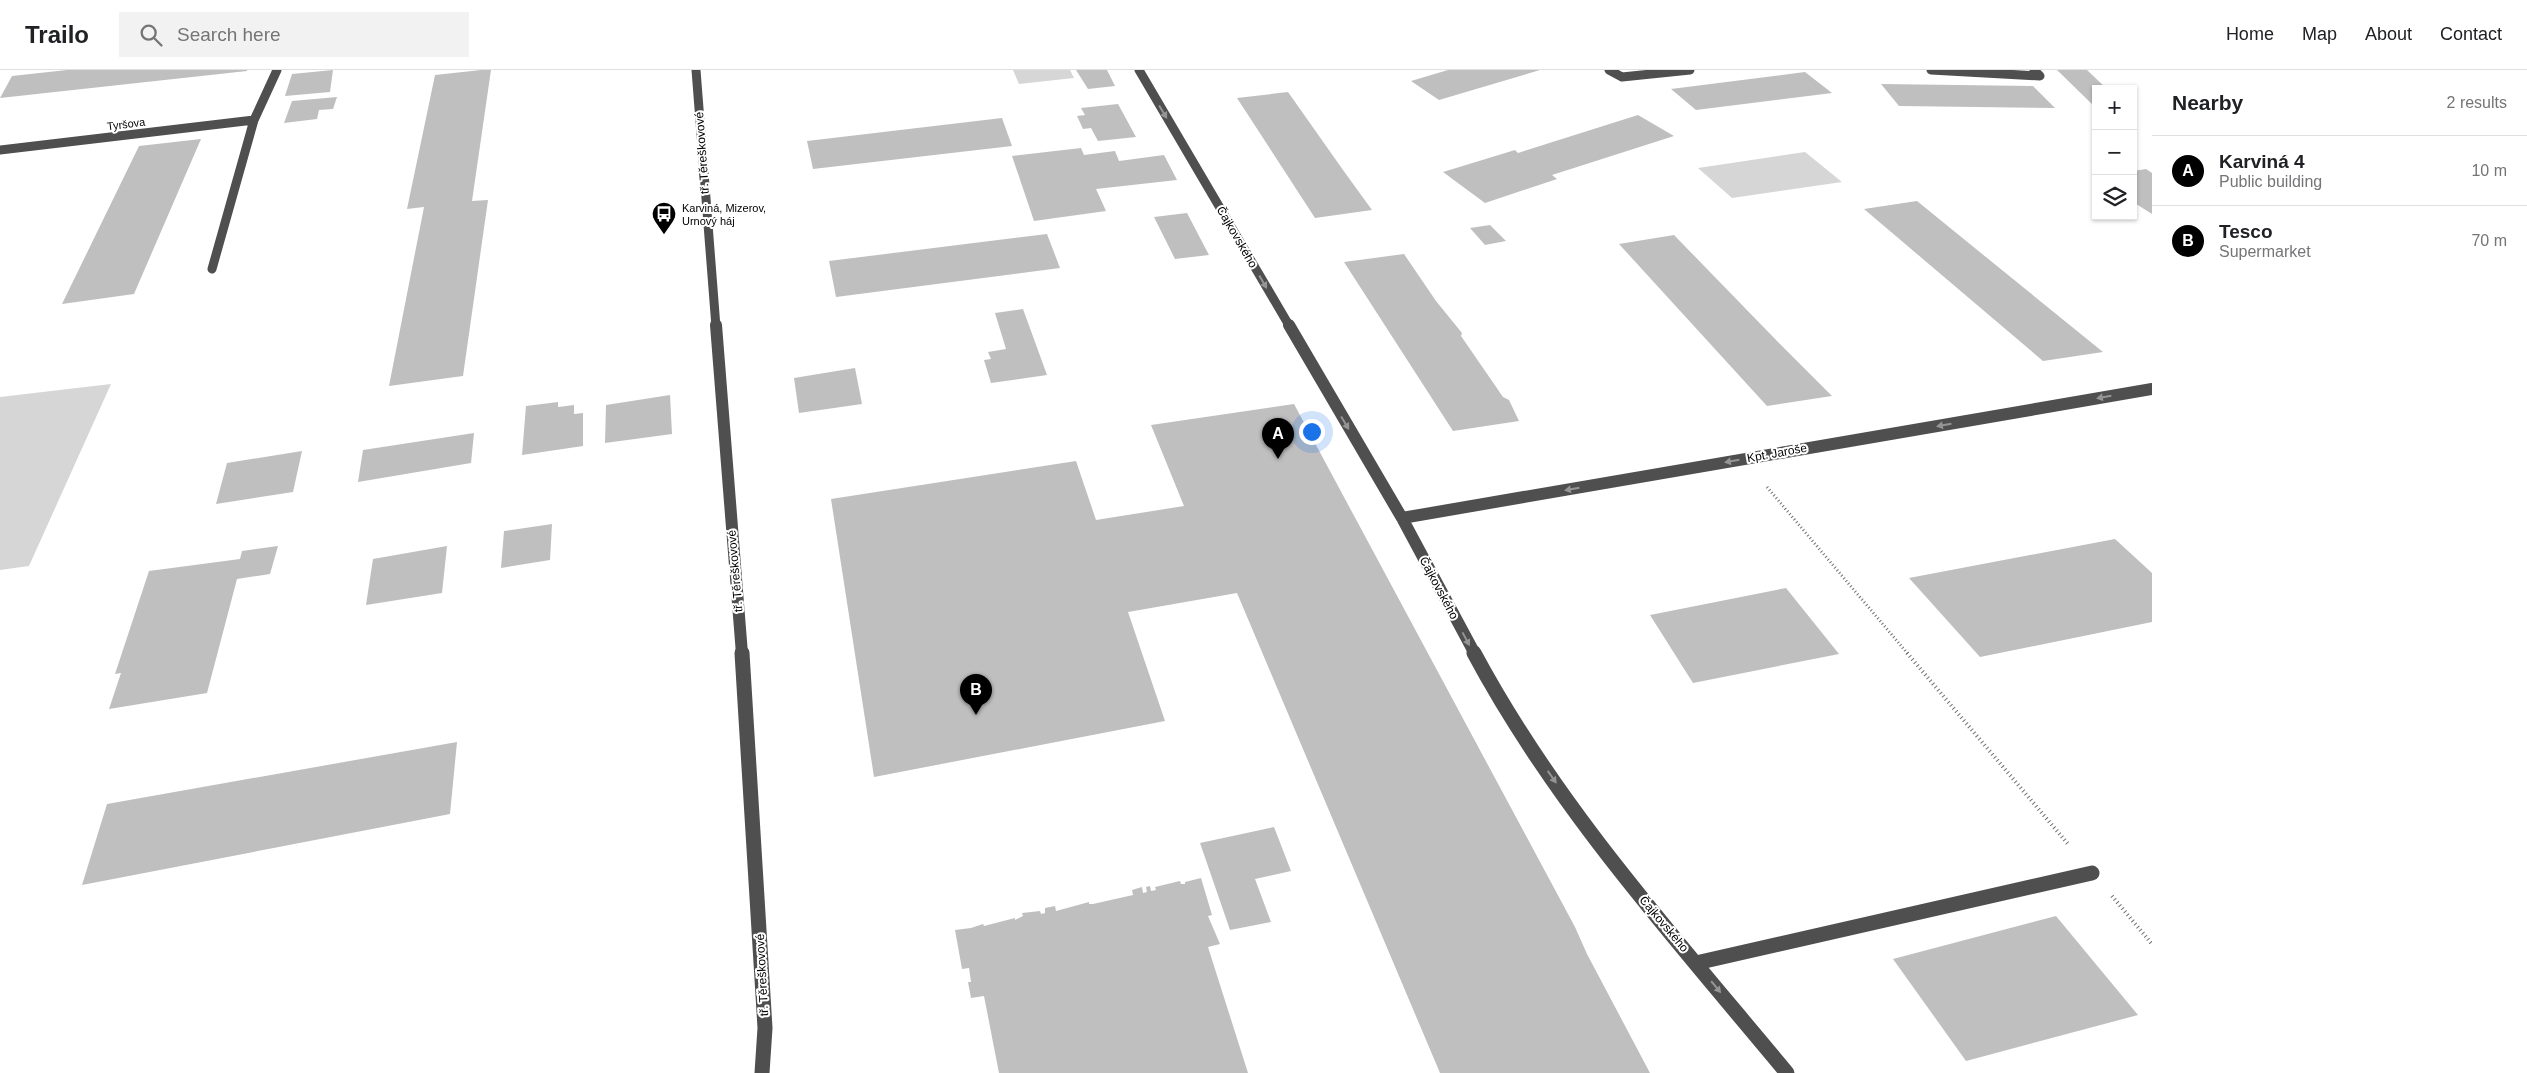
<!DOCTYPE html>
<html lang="en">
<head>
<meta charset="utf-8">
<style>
	:root { --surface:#fff; --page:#f2f2f2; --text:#202124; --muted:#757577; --line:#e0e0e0; --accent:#000 }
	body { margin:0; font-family:Arial,sans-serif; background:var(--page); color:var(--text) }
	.controls { position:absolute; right:15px; top:15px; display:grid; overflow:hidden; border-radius:0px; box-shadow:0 1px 4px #0004 }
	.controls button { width:45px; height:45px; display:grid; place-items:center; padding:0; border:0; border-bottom:1px solid var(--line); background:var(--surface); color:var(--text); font:25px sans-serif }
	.you { position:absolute; left:1311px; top:361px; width:18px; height:18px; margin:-12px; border:4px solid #fff; border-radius:50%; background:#1a73e8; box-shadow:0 0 0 8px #1a73e833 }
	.badge { display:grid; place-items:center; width:32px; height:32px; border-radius:50%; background:var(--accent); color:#fff; font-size:16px; font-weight:700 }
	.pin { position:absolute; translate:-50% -41px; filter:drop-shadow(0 1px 2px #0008) }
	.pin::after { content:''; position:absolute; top:26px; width:18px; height:15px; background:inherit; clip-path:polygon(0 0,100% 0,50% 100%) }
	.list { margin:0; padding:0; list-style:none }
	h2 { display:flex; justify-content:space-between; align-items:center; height:65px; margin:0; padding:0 20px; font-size:21px }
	h2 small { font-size:16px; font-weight:400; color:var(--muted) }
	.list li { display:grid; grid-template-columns:32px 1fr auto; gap:15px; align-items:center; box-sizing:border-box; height:70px; padding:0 20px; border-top:1px solid var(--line) }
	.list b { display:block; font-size:19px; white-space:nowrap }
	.list p { margin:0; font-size:16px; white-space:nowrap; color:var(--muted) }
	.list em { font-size:16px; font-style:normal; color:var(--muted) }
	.icon { flex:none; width:28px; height:28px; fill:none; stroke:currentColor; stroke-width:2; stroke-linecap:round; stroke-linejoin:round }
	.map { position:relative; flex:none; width:2152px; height:1003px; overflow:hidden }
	header { display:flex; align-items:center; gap:30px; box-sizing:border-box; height:70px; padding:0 25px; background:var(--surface); border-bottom:1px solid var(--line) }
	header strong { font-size:24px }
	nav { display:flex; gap:28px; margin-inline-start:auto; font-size:18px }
	.search { width:350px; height:45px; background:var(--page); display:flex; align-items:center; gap:12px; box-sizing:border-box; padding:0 18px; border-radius:0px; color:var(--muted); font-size:19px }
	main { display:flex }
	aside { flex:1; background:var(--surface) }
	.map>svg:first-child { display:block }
</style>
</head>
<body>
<header>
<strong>Trailo</strong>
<div class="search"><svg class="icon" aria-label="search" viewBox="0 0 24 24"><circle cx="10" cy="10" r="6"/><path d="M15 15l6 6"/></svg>Search here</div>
<nav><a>Home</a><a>Map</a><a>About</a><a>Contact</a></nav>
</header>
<main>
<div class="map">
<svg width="2152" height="1003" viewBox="0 0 2152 1003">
	<rect width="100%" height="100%" fill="#fff"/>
	<!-- green -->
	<path fill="#d6d6d6" d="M1013 0H1070L1074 8 1019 14Z
		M1805 82 1842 112 1732 128 1698 98Z
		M111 314 29 496 0 500V327Z"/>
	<!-- building -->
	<path fill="#bfbfbf" d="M67 0H247V1L0 28 12 6Z
		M333 0 330 22 285 26 292 4Z
		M481 0H491L472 131 488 130 463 306 389 316 424 137 407 139 435 5Z
		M1076 0H1107L1115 16 1088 19Z
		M1448 0H1540L1439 30 1411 11Z
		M2057 0H2087L2107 19H2096V38Z
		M1805 2 1832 23 1696 40 1671 19Z
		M1881 14 2033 16 2055 38 1899 36Z
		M1288 22 1343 100 1372 140 1315 148 1237 28Z
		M337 27 333 39 319 40 317 49 284 53 292 31Z
		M1118 34 1136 67 1098 71 1091 58 1083 59 1077 46 1085 45 1081 38Z
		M1638 45 1674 66 1552 105 1557 109 1485 133 1443 102 1515 80 1518 83Z
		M1002 48 1012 76 813 99 807 71Z
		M201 69 134 224 62 234 139 76Z
		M1081 78 1084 85 1115 81 1119 91 1164 85 1177 110 1096 119 1106 141 1034 151 1012 86Z
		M2146 99 2152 103V144L2133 132V101Z
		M1917 131 2040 231 2103 282 2043 291 1864 139Z
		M1187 143 1209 185 1175 189 1154 147Z
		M1490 155 1506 171 1485 175 1470 158Z
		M1047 164 1060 198 836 227 829 191Z
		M1674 165 1778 272 1832 326 1767 336 1619 174Z
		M1404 184 1436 231 1462 263 1461 266 1503 327 1509 330 1519 351 1453 361 1344 192Z
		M1023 239 1047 305 991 313 984 290 991 289 988 282 1006 279 995 243Z
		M855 298 862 334 799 343 794 308Z
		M670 325 672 364 605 373 606 335Z
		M558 332V337L574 335V344L583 343V376L522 385 526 336Z
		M1294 334 1575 857 1587 884 1650 1003H1440L1237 523 1128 542 1165 651 874 707 831 429 1076 391 1096 450 1184 436 1151 355Z
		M474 363 471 393 358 412 363 380Z
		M302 381 293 422 216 434 227 393Z
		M552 454 550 490 501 498 504 461Z
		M2115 469 2152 503V552L1980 587 1909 508Z
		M278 476 270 504 237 509 207 623 109 639 121 603 115 604 149 501 240 489 242 481Z
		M447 476 442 523 366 535 373 489Z
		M1786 518 1839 584 1693 613 1650 545Z
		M457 672 450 744 82 815 107 734Z
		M1274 757 1291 801 1255 809 1271 852 1230 860 1200 773Z
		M1201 808 1212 845 1208 846 1220 874 1208 877 1248 1003H999L984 926 971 928 968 912H971L969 898 962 899 955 860 971 858 983 854 984 856 1015 848V850L1023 846 1022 843 1040 841 1041 844 1045 843V838L1055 836 1056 841 1089 832V834H1093L1133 825 1132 820 1142 817 1143 823 1147 822 1146 817 1150 816 1151 821 1156 820 1155 817 1180 811 1181 814H1185V812Z
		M2056 846 2138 945 1966 991 1893 889Z"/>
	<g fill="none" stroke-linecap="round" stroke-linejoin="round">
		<!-- path-far1 -->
		<path stroke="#717171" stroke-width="3" stroke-dasharray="1 2.5" stroke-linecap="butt" d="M1767 417 1908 584"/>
		<!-- path -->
		<path stroke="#717171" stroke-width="4" stroke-dasharray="1 3" stroke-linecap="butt" d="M1907 583 2068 774
			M2112 826 2152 874"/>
		<!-- minor-far2 -->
		<path stroke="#4f4f4f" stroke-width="9" d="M696 0 716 257
			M1139 0 1290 257
			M1609 0 1622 7 1690 0
			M1931 0 2040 6 2034 0
			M0 80 254 50
			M212 199 254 50 277 0"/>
		<!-- minor-far1 -->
		<path stroke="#4f4f4f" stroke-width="12" d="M716 255 742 584
			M1289 255 1402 448 1475 584
			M1402 448 2152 319"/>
		<!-- minor -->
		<path stroke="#4f4f4f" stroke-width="15" d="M742 583 765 958 762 1003
			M1474 583C1557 738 1676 869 1787 1003
			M1696 893 2092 803"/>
	</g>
	<!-- one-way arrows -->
	<defs><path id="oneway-solid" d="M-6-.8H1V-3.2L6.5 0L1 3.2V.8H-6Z" transform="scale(1.25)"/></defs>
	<g fill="#959595">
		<use href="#oneway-solid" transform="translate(1163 42) rotate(59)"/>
		<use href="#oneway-solid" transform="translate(1263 212) rotate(60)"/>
		<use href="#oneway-solid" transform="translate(2104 327) rotate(170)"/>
		<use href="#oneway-solid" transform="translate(1345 353) rotate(59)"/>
		<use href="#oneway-solid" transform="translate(1944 355) rotate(170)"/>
		<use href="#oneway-solid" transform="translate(1732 391) rotate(170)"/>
		<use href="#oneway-solid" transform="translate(1572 419) rotate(170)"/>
		<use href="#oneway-solid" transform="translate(1466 569) rotate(62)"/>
		<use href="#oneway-solid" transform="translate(1552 707) rotate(55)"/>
		<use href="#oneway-solid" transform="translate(1716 917) rotate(50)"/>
	</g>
	<!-- icons -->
	<defs>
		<symbol id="bus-pin" viewBox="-11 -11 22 30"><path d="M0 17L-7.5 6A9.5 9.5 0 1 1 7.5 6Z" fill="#000" stroke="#fff"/><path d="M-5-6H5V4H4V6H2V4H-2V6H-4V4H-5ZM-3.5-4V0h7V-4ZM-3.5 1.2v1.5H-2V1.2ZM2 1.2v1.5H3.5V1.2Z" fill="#fff"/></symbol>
	</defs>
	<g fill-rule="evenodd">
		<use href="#bus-pin" x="650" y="130" width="28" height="38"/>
	</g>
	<g text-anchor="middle" stroke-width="4" stroke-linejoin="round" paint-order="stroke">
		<!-- far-street labels -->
		<g font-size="11" fill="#000" stroke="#fff">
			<text transform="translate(126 54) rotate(-7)" y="4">Tyršova</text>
		</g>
		<!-- far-poi labels -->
		<g font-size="11" fill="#000" stroke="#fff" text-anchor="start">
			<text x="682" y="142">Karviná, Mizerov,<tspan x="682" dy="13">Urnový háj</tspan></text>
		</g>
		<!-- street labels -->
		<g font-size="12" fill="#000" stroke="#fff">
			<text transform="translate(702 83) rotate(-94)" y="4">tř. Těreškovové</text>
			<text transform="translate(1237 167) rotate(60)" y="4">Čajkovského</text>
			<text transform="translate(1777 383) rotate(-10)" y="4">Kpt. Jaroše</text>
			<text transform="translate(735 501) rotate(-95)" y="4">tř. Těreškovové</text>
			<text transform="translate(1439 518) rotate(62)" y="4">Čajkovského</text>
			<text transform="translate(1664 854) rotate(50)" y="4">Čajkovského</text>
			<text transform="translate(762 905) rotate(-93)" y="4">tř. Těreškovové</text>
		</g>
	</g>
</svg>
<div class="controls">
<button>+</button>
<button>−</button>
<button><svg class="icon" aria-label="layers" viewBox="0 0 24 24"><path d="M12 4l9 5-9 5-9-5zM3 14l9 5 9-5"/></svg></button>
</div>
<div class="you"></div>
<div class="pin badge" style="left:1278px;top:389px">A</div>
<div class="pin badge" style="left:976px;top:645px">B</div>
</div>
<aside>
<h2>Nearby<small>2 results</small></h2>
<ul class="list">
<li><span class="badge">A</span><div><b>Karviná 4</b><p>Public building</p></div><em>10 m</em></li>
<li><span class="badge">B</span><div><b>Tesco</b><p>Supermarket</p></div><em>70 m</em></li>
</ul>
</aside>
</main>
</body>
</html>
